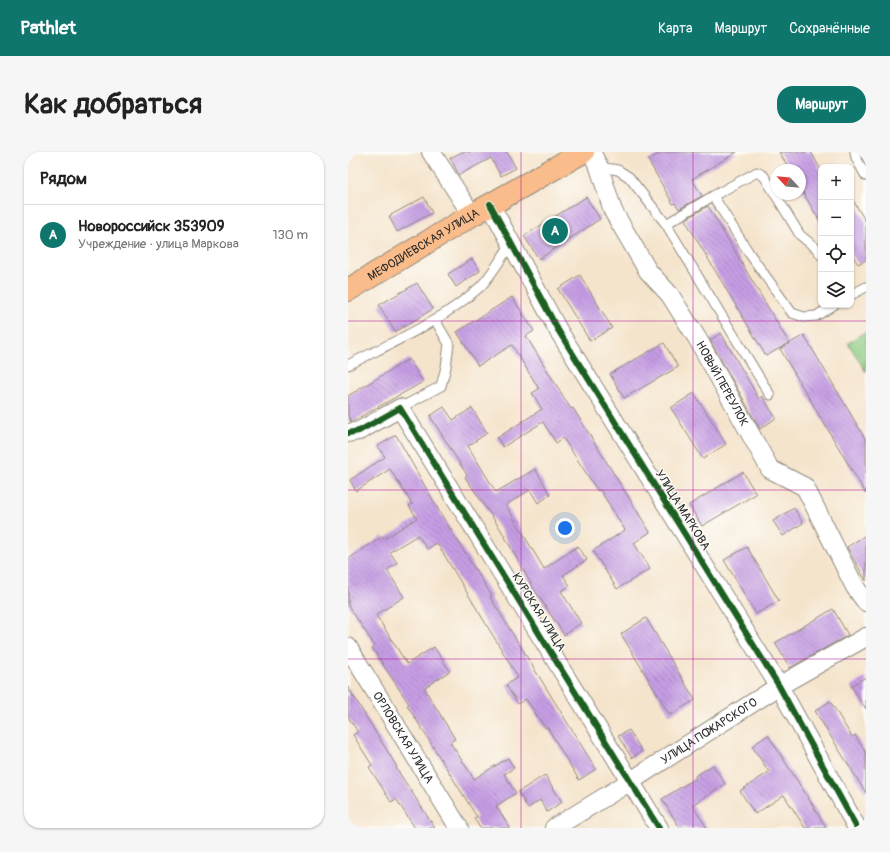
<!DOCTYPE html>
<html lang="ru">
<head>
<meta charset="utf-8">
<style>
	:root { --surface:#fff; --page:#f6f6f6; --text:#222; --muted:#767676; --line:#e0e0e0; --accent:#0f766e }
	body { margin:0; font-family:Pangolin,sans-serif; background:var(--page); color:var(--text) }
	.controls { position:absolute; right:12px; top:12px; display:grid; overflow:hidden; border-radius:8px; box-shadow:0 1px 3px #0004 }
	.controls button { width:36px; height:36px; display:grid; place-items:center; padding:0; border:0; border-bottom:1px solid var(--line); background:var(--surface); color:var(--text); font:20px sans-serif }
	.compass { position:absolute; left:422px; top:12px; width:36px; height:36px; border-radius:50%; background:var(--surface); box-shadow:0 1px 3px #0004; rotate:296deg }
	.you { position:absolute; left:217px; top:376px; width:14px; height:14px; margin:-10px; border:3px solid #fff; border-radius:50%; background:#1a73e8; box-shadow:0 0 0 6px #1a73e833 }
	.badge { display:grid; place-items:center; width:26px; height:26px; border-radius:50%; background:var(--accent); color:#fff; font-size:13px; font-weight:700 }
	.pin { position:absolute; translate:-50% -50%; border:2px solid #fff; box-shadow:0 1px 4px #0006 }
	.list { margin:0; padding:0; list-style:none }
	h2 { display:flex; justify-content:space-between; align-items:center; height:52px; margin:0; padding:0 16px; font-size:17px }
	h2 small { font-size:13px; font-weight:400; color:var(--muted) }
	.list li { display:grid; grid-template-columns:26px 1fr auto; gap:12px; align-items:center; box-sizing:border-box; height:60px; padding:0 16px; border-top:1px solid var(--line) }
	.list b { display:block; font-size:15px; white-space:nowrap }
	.list p { margin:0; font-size:13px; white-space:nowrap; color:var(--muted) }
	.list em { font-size:13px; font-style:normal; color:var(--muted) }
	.icon { flex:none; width:22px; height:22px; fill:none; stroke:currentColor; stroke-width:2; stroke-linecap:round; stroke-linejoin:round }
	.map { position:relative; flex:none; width:518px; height:676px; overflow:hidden; border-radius:16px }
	header { display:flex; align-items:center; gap:24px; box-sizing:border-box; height:56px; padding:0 20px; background:var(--accent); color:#fff }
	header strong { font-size:19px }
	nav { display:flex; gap:22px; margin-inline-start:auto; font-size:14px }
	.intro { display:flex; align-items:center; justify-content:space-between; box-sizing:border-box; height:96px; padding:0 24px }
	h1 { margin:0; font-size:28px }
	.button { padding:10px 18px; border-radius:16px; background:var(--accent); color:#fff; font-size:14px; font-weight:700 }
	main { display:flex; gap:24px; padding:0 24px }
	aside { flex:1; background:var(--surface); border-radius:16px; box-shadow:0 1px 3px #0004 }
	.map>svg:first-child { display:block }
</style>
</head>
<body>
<header>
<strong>Pathlet</strong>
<nav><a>Карта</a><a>Маршрут</a><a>Сохранённые</a></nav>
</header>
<div class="intro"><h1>Как добраться</h1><a class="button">Маршрут</a></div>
<main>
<aside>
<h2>Рядом<small></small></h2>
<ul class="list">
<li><span class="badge">A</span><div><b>Новороссийск 353909</b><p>Учреждение · улица Маркова</p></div><em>130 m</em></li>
</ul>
</aside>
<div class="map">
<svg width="518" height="676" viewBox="0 0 518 676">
	<defs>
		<pattern id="building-back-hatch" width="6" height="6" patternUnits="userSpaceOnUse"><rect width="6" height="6" fill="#c69de4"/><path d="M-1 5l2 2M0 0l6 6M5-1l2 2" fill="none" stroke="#a180b9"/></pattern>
	</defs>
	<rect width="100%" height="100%" fill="#fdfcf7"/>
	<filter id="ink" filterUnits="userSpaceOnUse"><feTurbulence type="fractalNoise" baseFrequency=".025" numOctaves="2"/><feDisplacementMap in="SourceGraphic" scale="8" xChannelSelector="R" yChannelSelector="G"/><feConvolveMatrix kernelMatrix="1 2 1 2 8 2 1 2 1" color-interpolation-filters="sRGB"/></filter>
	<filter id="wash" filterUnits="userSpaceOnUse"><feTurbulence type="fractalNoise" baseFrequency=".012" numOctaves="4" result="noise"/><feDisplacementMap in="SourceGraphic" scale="16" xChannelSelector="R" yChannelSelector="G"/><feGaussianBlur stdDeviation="0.9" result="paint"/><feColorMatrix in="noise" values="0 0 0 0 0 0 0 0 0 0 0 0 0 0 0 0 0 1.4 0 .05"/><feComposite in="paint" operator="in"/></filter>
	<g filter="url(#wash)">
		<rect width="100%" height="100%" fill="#f5e4cc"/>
		<!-- pitch -->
		<path fill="#8ccb82" stroke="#5c7b56" d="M518 180V220L500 191Z"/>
		<g id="blocks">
			<!-- building -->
			<path fill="url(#building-back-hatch)" d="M114 0H159L168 16 153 24 143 6 111 23 102 6Z
				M315 0H389L344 27 354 44 331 57 327 51 325 52 300 8Z
				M431 0H463L473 18V71L452 35V18H442Z
				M76 45 84 61 49 80 41 64Z
				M238 45 252 67 191 107 176 84Z
				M503 45 518 70V108L510 112 503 101Z
				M360 54 441 191 418 204 337 68Z
				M124 107 132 119 108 135 100 122Z
				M232 123 264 176 242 189 210 137Z
				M69 131 85 157 47 180 31 153Z
				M164 145 186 179 178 184 223 257 225 256 302 380 286 391 302 417 269 437 245 399 277 378 252 338 250 339 215 286 208 291 195 270 155 295 149 286 194 257 184 241 191 237 164 193 130 214 109 180Z
				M373 181 411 247 414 244 428 266 412 277 362 188Z
				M456 183 518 288V342L432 197Z
				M316 191 330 215 276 246 262 222Z
				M61 207 75 230 3 270 0 264V244Z
				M346 241 378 292 355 307 323 256Z
				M96 255 105 268 124 256 139 281 120 294 148 340 187 317 195 330 202 343 190 351 182 338 158 353 196 417 230 394 239 408 215 423 222 434 213 439 233 471 216 483 186 437 153 378 117 325 119 323 82 264Z
				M48 283 91 359 144 444 142 445 248 617 231 628 199 575 197 576 178 547 170 552 158 533 170 525 89 391 79 397 70 383 42 400 49 411 39 418 56 445 28 463 59 512 86 495 102 519 76 536 107 587 102 590 126 627 160 606 166 616 156 622 168 641 148 654 162 676H132L126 666 129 665 59 553 61 552 24 496 27 494 0 453V407L35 384 36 387 69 366 61 354 64 352 42 317 8 339 2 328 37 305 30 294Z
				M395 320 408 342 354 374 341 353Z
				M446 356 455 371 435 384 425 369Z
				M518 383V429L499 395Z
				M399 395 431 449 408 462 376 408Z
				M485 457 500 483 442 516 427 491Z
				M298 466 347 548 322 563 273 482Z
				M518 525V557L503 534Z
				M0 535 49 615 48 616 87 676H67L48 647 43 650 21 615 24 613 5 583 10 580 0 565Z
				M482 549 504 585 507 583 518 601V641L467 559Z
				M281 578 294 599 284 606 270 584Z
				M420 583 464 652 478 676H457L436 643 407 662 392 639 421 620 404 594Z
				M365 613 377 632 344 653 359 676H332L314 647 348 626 347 624Z
				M197 623 214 650 199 660 192 648 180 656 170 640Z"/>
		</g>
	</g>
	<g filter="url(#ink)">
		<use href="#blocks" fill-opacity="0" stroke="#90887c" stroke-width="1"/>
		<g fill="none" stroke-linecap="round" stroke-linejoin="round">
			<defs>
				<path id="lane" d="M507 0 508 6 518 24
					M251 15 270 18 281 25 318 72 422 243
					M318 72 365 44
					M473 103 469 97 452 83 416 24 409 20 365 44 401 101 444 161 456 165 468 164 486 153
					M503 143 518 135
					M0 213C45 190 94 169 132 135 144 123 153 106 163 92
					M52 256 93 234 98 215 101 192 87 168"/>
				<g id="street">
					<path d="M83 0 124 63"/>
					<path id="s1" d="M243 0 251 15 265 59 300 119 322 143 349 186 422 317 457 335 507 435 518 450"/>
					<path d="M142 52 210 178 431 534 509 676"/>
					<path d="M0 281 11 279 52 256 311 676"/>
					<path id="s2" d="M0 495 111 676"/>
					<path id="s3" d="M206 676 283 629 431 534 518 485"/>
				</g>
				<g id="primary">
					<path id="s4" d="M0 138 124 63 235 0"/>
				</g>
			</defs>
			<!-- lane casing -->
			<use href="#lane" stroke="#90887c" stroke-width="11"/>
			<!-- street casing -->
			<use href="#street" stroke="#90887c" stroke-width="20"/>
			<!-- primary casing -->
			<use href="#primary" stroke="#90887c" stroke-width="24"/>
			<!-- lane -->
			<use href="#lane" stroke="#fff" stroke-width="9"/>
			<!-- street -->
			<use href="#street" stroke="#fff" stroke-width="18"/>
			<!-- primary -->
			<use href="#primary" stroke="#f9bc8a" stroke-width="22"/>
			<defs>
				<path id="cycleway" d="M142 52 210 178 431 534 509 676
					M0 281 11 279 52 256 311 676"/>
			</defs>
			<!-- cycleway casing -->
			<use href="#cycleway" stroke="#fdfcf7" stroke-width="8"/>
			<!-- cycleway -->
			<use href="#cycleway" stroke="#1b5e20" stroke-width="6"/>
		</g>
	</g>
	<!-- grid -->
	<path fill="none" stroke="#b5179e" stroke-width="1" stroke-opacity="0.55" d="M173 0V676M345 0V676M0 169H518M0 338H518M0 507H518"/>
	<g text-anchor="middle" stroke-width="3" stroke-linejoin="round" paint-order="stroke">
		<!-- street labels -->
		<g font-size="12" fill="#2b2b2b" stroke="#fdfcf7">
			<text dy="4" stroke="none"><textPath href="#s4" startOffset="88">МЕФОДИЕВСКАЯ УЛИЦА</textPath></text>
			<text dy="4" stroke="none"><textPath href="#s1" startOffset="268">НОВЫЙ ПЕРЕУЛОК</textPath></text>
			<text transform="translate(335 358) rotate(58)" y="4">УЛИЦА МАРКОВА</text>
			<text transform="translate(191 460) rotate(58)" y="4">КУРСКАЯ УЛИЦА</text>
			<text dy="4" stroke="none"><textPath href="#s3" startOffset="183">УЛИЦА ПОЖАРСКОГО</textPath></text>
			<text dy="4" stroke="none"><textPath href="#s2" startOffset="106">ОРЛОВСКАЯ УЛИЦА</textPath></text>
		</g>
	</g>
</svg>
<div class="controls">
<button>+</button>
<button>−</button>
<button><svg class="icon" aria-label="locate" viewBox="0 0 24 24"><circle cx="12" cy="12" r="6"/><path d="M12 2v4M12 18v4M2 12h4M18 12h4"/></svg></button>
<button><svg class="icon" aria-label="layers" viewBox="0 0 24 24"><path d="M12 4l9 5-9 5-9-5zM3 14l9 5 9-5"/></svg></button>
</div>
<svg class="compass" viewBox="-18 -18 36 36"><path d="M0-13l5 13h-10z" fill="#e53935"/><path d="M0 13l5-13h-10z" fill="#767676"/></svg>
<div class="you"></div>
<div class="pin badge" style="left:207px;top:79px">A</div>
</div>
</main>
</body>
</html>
